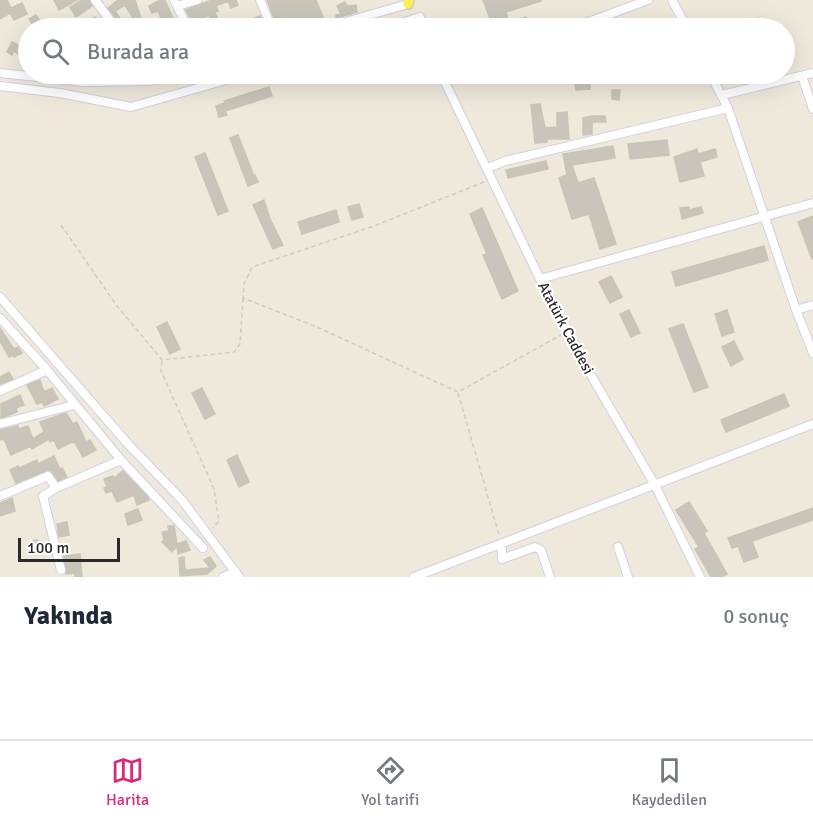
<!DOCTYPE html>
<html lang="tr">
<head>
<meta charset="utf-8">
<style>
	:root { --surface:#fff; --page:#f2f2f3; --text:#1f2937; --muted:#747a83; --line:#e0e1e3; --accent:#db2777 }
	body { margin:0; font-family:Signika,sans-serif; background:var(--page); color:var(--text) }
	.scale { position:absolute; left:18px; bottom:15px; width:102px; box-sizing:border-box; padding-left:6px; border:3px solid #2a2a2a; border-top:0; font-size:16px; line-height:21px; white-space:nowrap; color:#2a2a2a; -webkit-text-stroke:4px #fff; paint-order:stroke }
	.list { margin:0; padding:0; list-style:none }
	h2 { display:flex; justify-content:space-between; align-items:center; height:78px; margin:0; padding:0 24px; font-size:26px }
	h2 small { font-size:20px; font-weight:400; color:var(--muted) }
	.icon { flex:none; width:33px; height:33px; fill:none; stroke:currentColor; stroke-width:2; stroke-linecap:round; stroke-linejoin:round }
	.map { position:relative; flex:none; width:813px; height:577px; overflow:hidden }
	.search { position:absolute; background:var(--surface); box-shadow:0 6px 24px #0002; left:18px; right:18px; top:18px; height:66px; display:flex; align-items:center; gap:15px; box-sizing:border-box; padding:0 21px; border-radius:33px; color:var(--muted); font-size:22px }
	.sheet { height:162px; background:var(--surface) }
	nav { display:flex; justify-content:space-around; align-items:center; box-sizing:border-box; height:84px; border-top:2px solid var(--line); background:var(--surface); font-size:16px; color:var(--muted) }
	nav a { display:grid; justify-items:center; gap:3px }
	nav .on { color:var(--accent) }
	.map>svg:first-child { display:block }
</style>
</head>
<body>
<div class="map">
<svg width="813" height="577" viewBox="0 0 813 577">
	<rect width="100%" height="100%" fill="#eee9db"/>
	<!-- building -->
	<path fill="#c9c5ba" stroke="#c9c5b4" stroke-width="1.5" d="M0 0H7L11 8 22 3 27 14 14 20 10 13 0 19Z
		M54 0H77L59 10Z
		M82 0H89L92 6 76 17 70 7Z
		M118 0H135L141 18 135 21 125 5 115 11 120 18 117 19 108 8Z
		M160 0H165L177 28H165L158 11 152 13 149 6Z
		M212 0H236L238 5 231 8 228 1 216 6 218 11 215 12 219 22 222 21 225 28H215L209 15 192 22 186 10Z
		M267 0H316L324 20 308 26 307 23 293 28H278Z
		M483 0H541V1L506 12 508 19 492 24Z
		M345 2 347 6 356 5 357 12 336 18V15L341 14 337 6Z
		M36 15 42 25 35 28 29 19Z
		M260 16 266 28H240L238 24Z
		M95 17 103 28H91L87 23Z
		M526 17 531 28H510L509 24Z
		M758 18 762 28H752L749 22Z
		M12 42 25 49 28 44V61L14 51 12 55 7 52Z
		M590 82V89L576 90 575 84Z
		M269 87 272 96 225 111 227 115 219 117 216 106 225 103 224 101Z
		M612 90H620L619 100 612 99Z
		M540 104 545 128 557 127V113L567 112 569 139H547V142L535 143 531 105Z
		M591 116H605L606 122H592V134L583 135V118Z
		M238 135 254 176 255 175 258 182 248 186 230 138Z
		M667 140 669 155 630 159 628 144Z
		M613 146 615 158 572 165 578 183 594 178 616 244 600 249 589 214 572 219 559 178 567 175 563 154Z
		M697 149 698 154 715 149 717 157 700 162 704 176 680 182 674 157Z
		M205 153 228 211 218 215 195 157Z
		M546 161 548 169 508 178 506 170Z
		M264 200 270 219 283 245 273 249 253 205Z
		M359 204 363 217 352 220 348 207Z
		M689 207V210L701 207 703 213 682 219 680 208Z
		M482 208 518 291 502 299 483 255 487 254 470 214Z
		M336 210 339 222 302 234 298 222Z
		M813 216V259H812L798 222Z
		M764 246 768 260 676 286 672 272Z
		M611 276 622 297 610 303 599 282Z
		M629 310 640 333 631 337 620 314Z
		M727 310 734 332 722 336 715 314Z
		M167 322 180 349 170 354 157 327Z
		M683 324 708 387 694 392 669 329Z
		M0 328 14 349 18 347 22 353 14 357V355L9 357 0 341Z
		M734 341 743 359 731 366 722 347Z
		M9 372 13 379 0 384V377Z
		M40 380 44 392 52 388 58 399 44 406 42 402 37 404 27 385Z
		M202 388 215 414 205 419 192 393Z
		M784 394 789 406 726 432 721 420Z
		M20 395 24 405 16 408 17 412 1 418V404Z
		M66 413 73 424 77 422 86 442 90 440 96 450 83 457 75 443 72 442 58 449 54 440 50 442 49 439 32 449 31 446 11 455 4 439 0 440V430L18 426 19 429 28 426 33 439 44 432 40 422Z
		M237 455 249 482 239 487 227 460Z
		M54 456 60 469 62 468 67 477 58 481 51 470H48L16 483 10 470 18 466 19 468 37 460 38 464Z
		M123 471 148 497 149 500 137 505 134 495 117 502 112 491 106 493 104 488 107 487 104 479 113 476 114 478Z
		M12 498 15 511 0 516V503Z
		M689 502 707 531 704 533 727 574 722 577H711L695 549 699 547 676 510Z
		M813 508V520L752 541 758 557 744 562 738 546 732 548 728 538Z
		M138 509 142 520 128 525 125 514Z
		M67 522 69 535 59 537 57 524Z
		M168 526H174L177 544 186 541 190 550 178 554 177 546 172 552 162 542 164 540 162 532 169 531Z
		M38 540 41 551 33 553 31 541Z
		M80 554 82 577H75V573L66 574 64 556Z
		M184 557 185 570 210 568 204 560 210 557 216 566 207 574 180 576 179 558Z"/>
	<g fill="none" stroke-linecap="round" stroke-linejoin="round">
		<defs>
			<path id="minor" d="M95 0 116 28
				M174 0 188 28
				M260 0 272 28
				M672 0 687 28
				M178 6 197 0
				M324 28 408 4
				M387 28 420 17 424 28
				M572 28 648 0
				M0 73 83 82 151 81 179 74
				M441 74 540 279 585 365 655 485 700 577
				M710 74 728 108 796 310 813 353
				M802 76 813 109
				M0 86 60 93 131 107 247 74
				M722 95 813 73
				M488 168 505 161 728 108
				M540 279 813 203
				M0 297 128 444 182 500 239 577
				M796 310 813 305
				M0 318 47 370 121 460 203 548
				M0 391 47 370
				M0 424 74 405
				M56 488 43 496 61 570
				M0 496 48 476 56 488 121 460
				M502 543V559L535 547 541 550 550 577
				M618 547 628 577
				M223 577 236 572
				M414 577 813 424"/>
			<path id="major" d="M408 4 409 0"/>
		</defs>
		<!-- minor casing -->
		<use href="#minor" stroke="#d0d0e4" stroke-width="10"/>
		<!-- major casing -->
		<use href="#major" stroke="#ccc" stroke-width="12"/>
		<!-- path -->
		<path stroke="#ccc" stroke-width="1.5" stroke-dasharray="4.5 3" stroke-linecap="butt" d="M484 182 374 226 252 267 244 284 243 298 317 327 458 392 561 335
			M61 225 117 306 162 360 234 352 240 344 243 298
			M162 361 161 371 214 489 219 521 213 528
			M458 393 499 535"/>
		<!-- minor -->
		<use href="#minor" stroke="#fff" stroke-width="8"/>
		<!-- major -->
		<use href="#major" stroke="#fdf251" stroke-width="9"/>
	</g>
	<g text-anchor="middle" stroke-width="4.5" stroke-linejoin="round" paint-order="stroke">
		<!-- street labels -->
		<g font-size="15" fill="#2a2a2a" stroke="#fff">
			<text transform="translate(566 328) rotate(62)" y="5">Atatürk Caddesi</text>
		</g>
	</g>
</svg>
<div class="scale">100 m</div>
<div class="search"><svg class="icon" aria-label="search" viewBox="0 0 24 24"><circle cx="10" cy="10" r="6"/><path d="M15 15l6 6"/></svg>Burada ara</div>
</div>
<section class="sheet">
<h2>Yakında<small>0 sonuç</small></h2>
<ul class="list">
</ul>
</section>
<nav>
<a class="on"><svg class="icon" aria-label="map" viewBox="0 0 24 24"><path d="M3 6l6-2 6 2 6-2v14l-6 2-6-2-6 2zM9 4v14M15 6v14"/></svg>Harita</a>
<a><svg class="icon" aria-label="directions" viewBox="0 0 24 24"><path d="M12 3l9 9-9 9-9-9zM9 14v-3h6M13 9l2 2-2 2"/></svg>Yol tarifi</a>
<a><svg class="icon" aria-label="saved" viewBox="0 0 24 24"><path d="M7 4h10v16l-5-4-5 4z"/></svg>Kaydedilen</a>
</nav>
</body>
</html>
